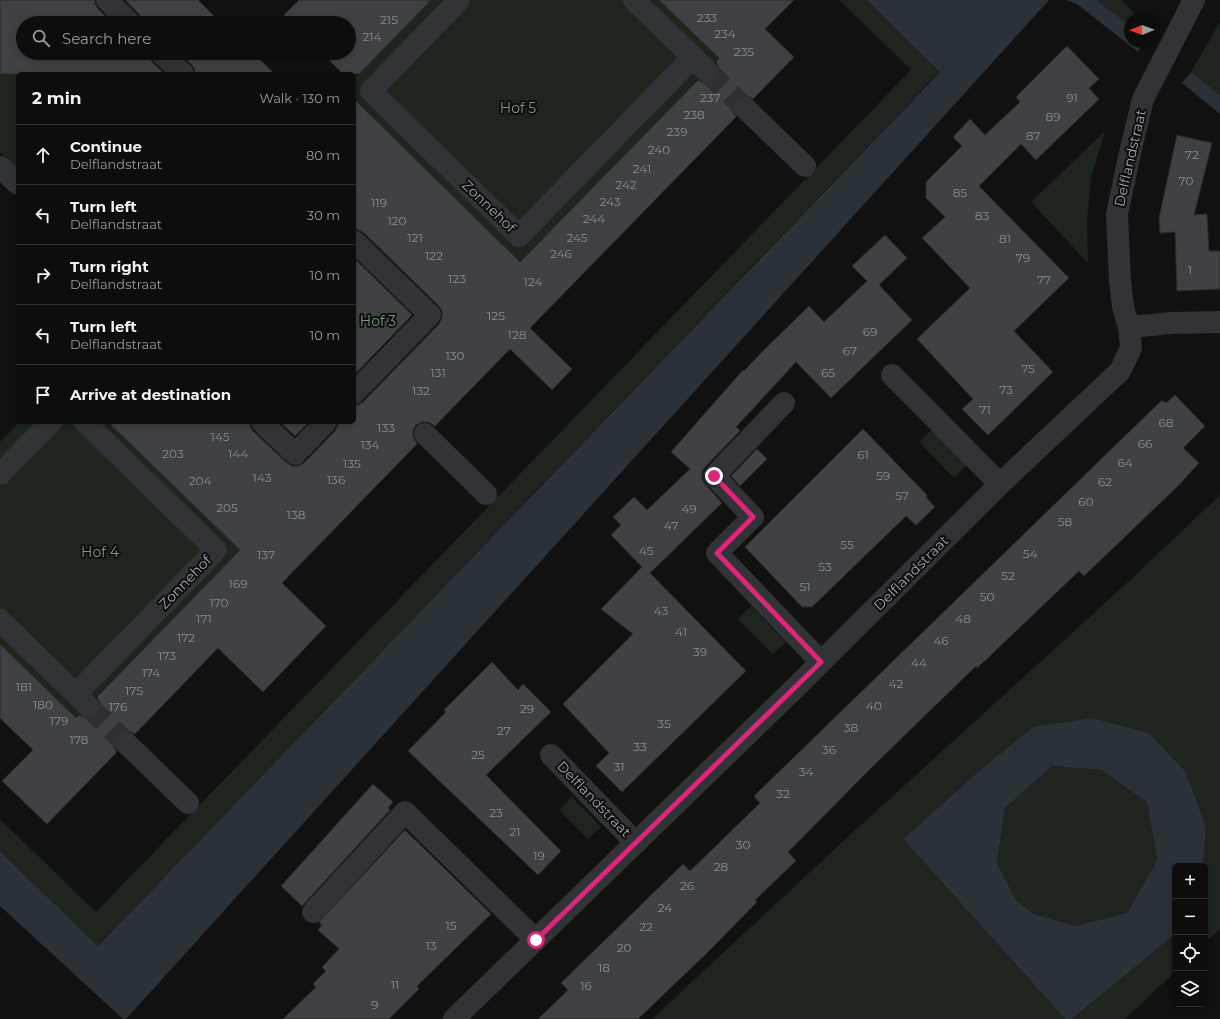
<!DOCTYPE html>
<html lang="en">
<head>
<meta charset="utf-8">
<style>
	:root { --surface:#0d0d0e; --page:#1b1b1c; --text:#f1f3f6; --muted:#9a9c9e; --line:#2d2d2e }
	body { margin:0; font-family:Montserrat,sans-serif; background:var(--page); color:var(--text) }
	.controls { position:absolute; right:12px; bottom:12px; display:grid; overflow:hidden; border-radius:6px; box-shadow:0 2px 6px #0003 }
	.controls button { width:36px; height:36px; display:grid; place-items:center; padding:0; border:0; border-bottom:1px solid var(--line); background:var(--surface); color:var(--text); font:20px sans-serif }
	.compass { position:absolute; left:1124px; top:12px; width:36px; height:36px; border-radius:50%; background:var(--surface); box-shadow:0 2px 6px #0003; rotate:269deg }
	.stop { position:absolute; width:12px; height:12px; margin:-9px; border:3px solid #db2777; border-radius:50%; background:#fff }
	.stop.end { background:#db2777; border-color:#fff; box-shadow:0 1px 4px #0008 }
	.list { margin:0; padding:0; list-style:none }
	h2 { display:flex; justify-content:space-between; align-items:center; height:52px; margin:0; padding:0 16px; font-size:17px }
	h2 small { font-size:13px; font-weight:400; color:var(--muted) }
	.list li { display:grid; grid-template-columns:26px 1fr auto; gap:12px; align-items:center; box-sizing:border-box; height:60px; padding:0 16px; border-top:1px solid var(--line) }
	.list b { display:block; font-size:15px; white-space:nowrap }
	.list p { margin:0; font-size:13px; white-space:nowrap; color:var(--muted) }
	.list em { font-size:13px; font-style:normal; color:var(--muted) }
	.icon { flex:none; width:22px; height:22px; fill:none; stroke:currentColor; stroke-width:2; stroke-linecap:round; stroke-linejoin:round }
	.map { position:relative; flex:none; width:1220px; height:1019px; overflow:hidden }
	.search { position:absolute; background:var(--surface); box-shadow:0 2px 6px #0003; left:16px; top:16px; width:340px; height:44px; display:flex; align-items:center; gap:10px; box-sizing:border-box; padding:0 14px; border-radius:22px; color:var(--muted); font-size:15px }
	.panel { position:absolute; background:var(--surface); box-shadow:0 2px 6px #0003; left:16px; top:72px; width:340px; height:352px; border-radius:6px }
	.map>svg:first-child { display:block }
</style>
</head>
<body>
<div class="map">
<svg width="1220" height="1019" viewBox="0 0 1220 1019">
	<rect width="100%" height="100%" fill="#111112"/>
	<!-- green -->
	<path fill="#1d251e" d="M0 0 23 23V53L18 74V170L0 152Z
		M431 0H659L719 58 520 262 354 99V79Z
		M839 0H867L940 71 98 946 0 851V819L96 912 911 70Z
		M1096 0H1121L1139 18H1130V25Z
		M1220 22V95L1191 72Z
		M1105 131 1091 177 1087 221 1088 263 1031 202Z
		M20 422H109L240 550 76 718 0 644V442Z
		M932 429 967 465 954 478 919 442Z
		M1220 495V929L1205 943V866H1203L1206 827 1033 727 980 770 903 839 1065 1019H652L838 846 1129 581Z
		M751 606 786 642 773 654 738 619Z
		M1052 766 1101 770 1147 802 1157 860 1127 913 1075 926 1034 914 1016 900 997 863 1005 808Z
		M572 797 601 827 588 839 559 810Z
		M1175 934V972L1125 1019H1072Z"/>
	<!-- water -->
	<path fill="#2a3137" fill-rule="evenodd" d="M867 0H1049L126 1019H123L0 906V851L98 946 940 72Z
		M1066 0H1096L1130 25V42H1143L1138 52 1077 4Z
		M1191 72 1220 95V114L1182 83Z
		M1092 718 1148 733 1185 771 1206 827 1203 866H1175V934L1072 1019H1065L903 839 980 770 1033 727ZM1052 766 1101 770 1147 802 1157 860 1127 913 1075 926 1034 914 1016 900 997 863 1005 808Z"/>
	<!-- building -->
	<path fill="#404145" stroke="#2b2b2e" d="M0 0H95V4L98 9 112 23H23V53H149V57L152 62 165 74H0Z
		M125 0H198L221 23H142V19L139 14Z
		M299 0H431L359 74H343L322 53H349V23H292L284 15Z
		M659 0H794L765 29 794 57 753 99 748 96H742L736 99 733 105V111L736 117 530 328 572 369 552 390 510 349 435 426 428 422H422L416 425 413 430V437L417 444 282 583 326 626 263 692 218 648 135 734 129 731H123L117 734 114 740V747L117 752 47 824 2 781 33 750 0 718V644L76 718 79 715 85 718H92L97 714 100 709V702L97 697 240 550 108 422H250V426L253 431 287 463 292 466H298L304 463 335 431 338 425V422H354V405H358L363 402 439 324 442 318V311L439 306 363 232 357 229H354V99L520 262 698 80 704 83H710L716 80 719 74V68L716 62 719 58Z
		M1067 46 1099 79 1089 88 1099 99 1036 160 1021 144 979 186 1069 278 1014 331 1053 372 988 435 962 409 973 399 917 339 970 288 922 238 945 217 926 198V182L962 146 953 137 970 119 985 135 1020 102 1016 97Z
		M179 53H253L275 74H195V70L192 65Z
		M1177 135 1212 143 1194 215 1207 214 1209 251H1220V289L1177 291 1175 232 1160 233 1159 218Z
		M885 235 907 258 879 285 912 320 831 398 796 362 736 427 740 431 705 467 702 472V479L705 484 722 503 650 573 746 671 622 792 596 766 609 753 563 704 633 634 601 609 642 567 611 535 621 525 613 517 634 497 647 510 690 469 671 452 743 370 744 371 762 352 809 306 824 322 867 281 852 266Z
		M354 258 412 315 354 375Z
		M1175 395 1205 426 1183 448 1199 463 1179 485 1084 576 1079 571 992 654 977 668 976 666 873 766 788 852 796 861 755 900 757 902 708 952 638 1019H538L568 990 561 983 602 943 683 864 690 871 721 841 760 803 754 796 1162 400 1166 403Z
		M280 422H309L295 436Z
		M863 429 927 495 926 497 935 507 916 525 906 516 812 607H802L745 547Z
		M757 449 767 459 740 486 731 476Z
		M492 662 518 690 523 684 551 712 486 775 561 851 538 875 408 751 446 712 444 710Z
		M373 784 393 802 388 808 390 810 302 906 281 886Z
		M405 830 491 914 417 986 419 989 389 1019H283L316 987 313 984 326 971 322 967 339 949 318 930 322 925 319 922Z"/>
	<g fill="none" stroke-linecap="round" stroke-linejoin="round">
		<!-- street-tunnel -->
		<path stroke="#2e2f32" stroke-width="22" stroke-dasharray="22 11" stroke-linecap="butt" d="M707 71 745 108
			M88 706 126 743"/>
		<!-- street -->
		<path stroke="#323337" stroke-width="22" d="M107 0 130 23
			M459 0 371 91 519 236 693 57
			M634 0 707 71
			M161 53 183 74
			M745 108 805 166
			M0 167 18 184
			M354 241 430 315 354 393
			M1129 327 1123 307 1120 281 1117 214 1131 148 1143 99 1194 0
			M892 375 1000 484
			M784 403 714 476 753 517 717 553 821 662
			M262 422 295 454 326 422
			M425 434 486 494
			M0 474 51 422
			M0 620 88 706
			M76 694 216 550 85 422
			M126 743 188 803
			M551 755 636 843
			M313 912 405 812 536 940
			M454 1019 795 688 1000 484 1120 371 1131 348 1129 327 1172 323 1220 322"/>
	</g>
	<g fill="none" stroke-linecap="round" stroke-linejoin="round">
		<!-- route -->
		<path stroke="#db2777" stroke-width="5" d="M536 940 821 662 717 553 753 517 714 476"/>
	</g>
	<g text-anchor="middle" stroke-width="4" stroke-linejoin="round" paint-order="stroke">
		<!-- number labels -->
		<g font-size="12" fill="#8a8e97">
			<text x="707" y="22">233</text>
			<text x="389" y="24">215</text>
			<text x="725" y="38">234</text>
			<text x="372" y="41">214</text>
			<text x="744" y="56">235</text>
			<text x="710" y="102">237</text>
			<text x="1072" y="102">91</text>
			<text x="694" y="119">238</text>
			<text x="1053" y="121">89</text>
			<text x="677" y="136">239</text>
			<text x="1033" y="140">87</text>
			<text x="659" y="154">240</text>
			<text x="1192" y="159">72</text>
			<text x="642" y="173">241</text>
			<text x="1186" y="185">70</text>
			<text x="626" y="189">242</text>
			<text x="960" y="197">85</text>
			<text x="610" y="206">243</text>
			<text x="379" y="207">119</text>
			<text x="982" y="220">83</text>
			<text x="594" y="223">244</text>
			<text x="397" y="225">120</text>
			<text x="415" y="242">121</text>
			<text x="577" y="242">245</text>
			<text x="1005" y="243">81</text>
			<text x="561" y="258">246</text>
			<text x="434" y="260">122</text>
			<text x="1023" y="262">79</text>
			<text x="1190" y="274">1</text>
			<text x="457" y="283">123</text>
			<text x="1044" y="284">77</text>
			<text x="533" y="286">124</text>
			<text x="496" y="320">125</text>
			<text x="870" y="336">69</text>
			<text x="517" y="339">128</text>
			<text x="850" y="355">67</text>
			<text x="455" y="360">130</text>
			<text x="1028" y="373">75</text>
			<text x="438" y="377">131</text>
			<text x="828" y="377">65</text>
			<text x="1006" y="394">73</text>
			<text x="421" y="395">132</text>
			<text x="985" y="414">71</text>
			<text x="1166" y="427">68</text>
			<text x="386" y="432">133</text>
			<text x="220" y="441">145</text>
			<text x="1145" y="448">66</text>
			<text x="370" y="449">134</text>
			<text x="173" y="458">203</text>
			<text x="238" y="458">144</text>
			<text x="863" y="459">61</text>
			<text x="1125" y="467">64</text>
			<text x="352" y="468">135</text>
			<text x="883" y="480">59</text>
			<text x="262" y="482">143</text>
			<text x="336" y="484">136</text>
			<text x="200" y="485">204</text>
			<text x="1105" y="486">62</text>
			<text x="902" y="500">57</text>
			<text x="1086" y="506">60</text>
			<text x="227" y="512">205</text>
			<text x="689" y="513">49</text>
			<text x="296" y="519">138</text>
			<text x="1065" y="526">58</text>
			<text x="671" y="530">47</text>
			<text x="847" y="549">55</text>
			<text x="646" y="555">45</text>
			<text x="1030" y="558">54</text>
			<text x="266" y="559">137</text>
			<text x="825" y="571">53</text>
			<text x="1008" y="580">52</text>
			<text x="238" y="588">169</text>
			<text x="805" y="591">51</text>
			<text x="987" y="601">50</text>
			<text x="219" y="607">170</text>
			<text x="661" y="615">43</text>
			<text x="204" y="623">171</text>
			<text x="963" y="623">48</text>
			<text x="681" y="636">41</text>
			<text x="186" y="642">172</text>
			<text x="941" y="645">46</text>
			<text x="700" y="656">39</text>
			<text x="167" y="660">173</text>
			<text x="919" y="667">44</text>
			<text x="151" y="677">174</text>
			<text x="896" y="688">42</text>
			<text x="24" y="691">181</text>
			<text x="134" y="695">175</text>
			<text x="43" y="709">180</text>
			<text x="874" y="710">40</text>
			<text x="118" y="711">176</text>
			<text x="527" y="713">29</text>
			<text x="59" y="725">179</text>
			<text x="664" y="728">35</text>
			<text x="851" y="732">38</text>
			<text x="504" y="735">27</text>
			<text x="79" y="744">178</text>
			<text x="640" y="751">33</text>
			<text x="829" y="754">36</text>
			<text x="478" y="759">25</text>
			<text x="619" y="771">31</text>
			<text x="806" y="776">34</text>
			<text x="783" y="798">32</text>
			<text x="496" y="817">23</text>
			<text x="515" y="836">21</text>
			<text x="743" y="849">30</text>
			<text x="539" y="860">19</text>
			<text x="721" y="871">28</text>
			<text x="687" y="890">26</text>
			<text x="665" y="912">24</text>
			<text x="451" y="930">15</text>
			<text x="646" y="931">22</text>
			<text x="431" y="950">13</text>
			<text x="624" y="952">20</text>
			<text x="604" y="972">18</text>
			<text x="395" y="989">11</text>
			<text x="586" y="990">16</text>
			<text x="375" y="1009">9</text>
		</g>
		<!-- park labels -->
		<g font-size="14" fill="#7b9c7e" stroke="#0c0c0d">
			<text x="518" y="113">Hof 5</text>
			<text x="378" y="326">Hof 3</text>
			<text x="100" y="557">Hof 4</text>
		</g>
		<!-- street labels -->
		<g font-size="14" fill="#a3a7b2" stroke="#0c0c0d">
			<text transform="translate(1130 158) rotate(-77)" y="5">Delflandstraat</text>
			<text transform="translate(489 206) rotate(44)" y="5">Zonnehof</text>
			<text transform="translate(911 573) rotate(-45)" y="5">Delflandstraat</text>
			<text transform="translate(185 582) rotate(-46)" y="5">Zonnehof</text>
			<text transform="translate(594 799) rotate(46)" y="5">Delflandstraat</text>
		</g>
	</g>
</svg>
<div class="controls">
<button>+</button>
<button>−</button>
<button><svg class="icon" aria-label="locate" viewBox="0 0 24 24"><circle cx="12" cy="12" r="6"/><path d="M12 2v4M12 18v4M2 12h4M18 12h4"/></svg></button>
<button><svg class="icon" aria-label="layers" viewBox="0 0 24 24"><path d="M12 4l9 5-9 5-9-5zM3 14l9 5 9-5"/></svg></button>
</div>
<svg class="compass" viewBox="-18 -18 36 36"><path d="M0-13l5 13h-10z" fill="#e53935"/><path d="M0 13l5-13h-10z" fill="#9a9c9e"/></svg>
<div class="stop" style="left:536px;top:940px"></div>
<div class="stop end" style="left:714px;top:476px"></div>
<div class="search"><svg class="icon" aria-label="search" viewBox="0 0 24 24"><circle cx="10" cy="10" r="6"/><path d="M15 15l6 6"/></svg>Search here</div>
<section class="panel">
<h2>2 min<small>Walk · 130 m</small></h2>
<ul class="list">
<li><svg class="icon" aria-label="ahead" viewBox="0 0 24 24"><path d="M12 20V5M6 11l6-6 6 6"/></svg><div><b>Continue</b><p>Delflandstraat</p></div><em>80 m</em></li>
<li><svg class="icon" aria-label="left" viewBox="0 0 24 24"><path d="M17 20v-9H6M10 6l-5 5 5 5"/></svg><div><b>Turn left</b><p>Delflandstraat</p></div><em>30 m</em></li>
<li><svg class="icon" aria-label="right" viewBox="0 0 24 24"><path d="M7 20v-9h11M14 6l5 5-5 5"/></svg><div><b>Turn right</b><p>Delflandstraat</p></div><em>10 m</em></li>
<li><svg class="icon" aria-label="left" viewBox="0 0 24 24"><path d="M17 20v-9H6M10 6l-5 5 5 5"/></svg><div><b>Turn left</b><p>Delflandstraat</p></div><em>10 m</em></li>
<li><svg class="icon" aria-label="arrive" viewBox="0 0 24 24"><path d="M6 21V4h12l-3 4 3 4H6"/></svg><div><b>Arrive at destination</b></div></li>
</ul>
</section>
</div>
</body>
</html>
